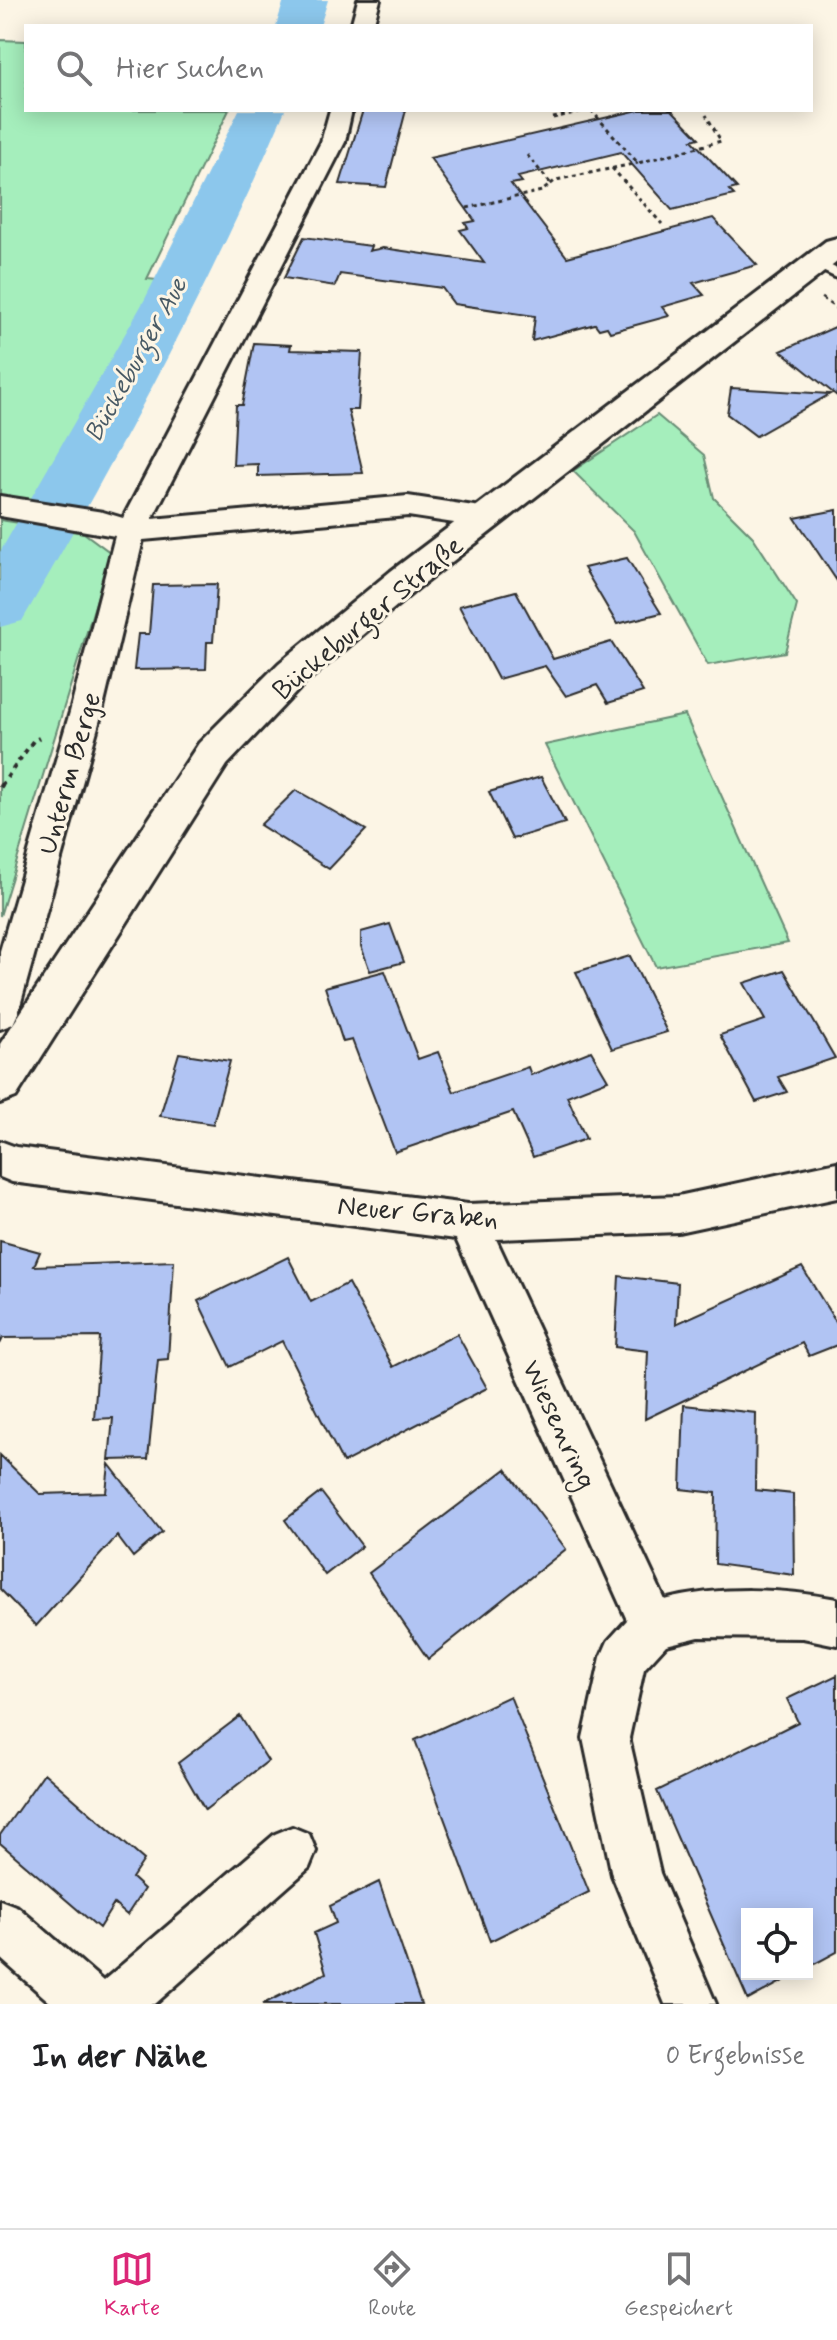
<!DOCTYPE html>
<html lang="de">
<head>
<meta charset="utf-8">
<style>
	:root { --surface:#fff; --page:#f6f6f6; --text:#202124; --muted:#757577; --line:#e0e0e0; --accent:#db2777 }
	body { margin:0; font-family:Mynerve,sans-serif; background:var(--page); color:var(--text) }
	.controls { position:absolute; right:24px; bottom:24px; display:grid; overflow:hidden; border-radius:0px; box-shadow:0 4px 20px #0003 }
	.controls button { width:72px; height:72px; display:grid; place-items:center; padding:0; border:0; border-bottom:2px solid var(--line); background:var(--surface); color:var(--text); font:40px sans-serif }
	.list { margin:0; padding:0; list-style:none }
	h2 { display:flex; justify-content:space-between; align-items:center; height:104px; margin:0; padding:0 32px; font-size:34px }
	h2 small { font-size:26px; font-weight:400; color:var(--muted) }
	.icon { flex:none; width:44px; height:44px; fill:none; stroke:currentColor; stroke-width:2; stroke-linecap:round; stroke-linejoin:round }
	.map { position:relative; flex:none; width:837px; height:2004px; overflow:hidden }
	.search { position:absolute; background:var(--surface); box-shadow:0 4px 20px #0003; left:24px; right:24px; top:24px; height:88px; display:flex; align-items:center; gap:20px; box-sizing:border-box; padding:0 28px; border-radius:0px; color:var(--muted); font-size:30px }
	.sheet { height:224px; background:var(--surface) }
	nav { display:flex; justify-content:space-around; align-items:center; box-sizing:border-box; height:112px; border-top:2px solid var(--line); background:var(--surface); font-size:22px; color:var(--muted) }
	nav a { display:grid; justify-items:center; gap:4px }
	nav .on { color:var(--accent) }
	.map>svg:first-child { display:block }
</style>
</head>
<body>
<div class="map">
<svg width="837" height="2004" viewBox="0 0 837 2004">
	<rect width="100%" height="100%" fill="#fcf5e5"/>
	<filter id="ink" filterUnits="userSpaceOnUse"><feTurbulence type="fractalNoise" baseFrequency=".0125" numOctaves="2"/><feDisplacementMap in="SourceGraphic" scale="16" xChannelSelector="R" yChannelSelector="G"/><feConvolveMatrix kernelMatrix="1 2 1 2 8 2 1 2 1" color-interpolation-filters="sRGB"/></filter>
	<g filter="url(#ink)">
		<!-- green -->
		<path fill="#a5eebc" stroke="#688c74" stroke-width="2" d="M0 40 26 41V110H229L147 279 179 282 53 505 0 496Z
			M657 415 704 455 714 498 753 537 797 605 785 652 708 665 634 531 573 471Z
			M0 520 84 533 111 553 0 916Z
			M685 715 788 943 656 967 545 745Z"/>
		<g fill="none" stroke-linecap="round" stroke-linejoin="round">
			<!-- river -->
			<path fill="#8cc7ec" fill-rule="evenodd" d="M284 0H328L320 26H276Z
				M239 110H285C210 286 118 455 22 621L0 627V552L145 299Z"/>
		</g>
		<!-- building -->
		<path fill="#b1c4f3" stroke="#2b2b2b" stroke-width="2" d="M363 110H406L386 187 340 184Z
			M639 110H672L699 138 692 140 737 188 729 190 734 195 672 210 621 152 518 177 522 182 511 184 567 257 713 218 757 265 693 283 704 295 662 307 669 316 610 332 607 327 599 329 595 324 532 341 535 316 454 304 442 288 340 274 335 286 284 278 304 237 371 246 369 251 383 248 484 263 460 230 468 228 465 223 475 221 430 158Z
			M837 326V396L781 351Z
			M254 343 291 345 290 350 362 352 358 410H348L363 473 258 476V464L233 465 236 405H242Z
			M731 388 830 394 756 436 727 414Z
			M837 510V581L795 518Z
			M627 558 661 613 617 624 584 568Z
			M217 584 213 642H207L206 669 134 670 138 634H149L153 585Z
			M516 591 553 659 611 642 643 692 608 703 597 685 566 696 545 666 498 679 459 606Z
			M541 777 565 823 512 839 489 792Z
			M296 790 366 830 329 869 260 825Z
			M390 924 404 962 370 971 361 946V932Z
			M630 956 667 1032 612 1049 576 972Z
			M784 970 835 1058 778 1077 787 1092 756 1102 720 1035 765 1020 744 983Z
			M385 971 418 1059 438 1052 454 1092 528 1067 531 1075 591 1051 608 1080 567 1096 586 1139 533 1157 513 1112 395 1152 352 1040 343 1042 325 987Z
			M179 1053 230 1061 213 1124 160 1116Z
			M0 1241 40 1252 34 1266 174 1261 168 1359 158 1360 148 1459 109 1460 113 1418 94 1419 100 1337 3 1338 0 1344Z
			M288 1257 311 1302 348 1283 393 1367 457 1334 487 1388 343 1463 282 1341 230 1367 198 1301Z
			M802 1267 837 1324V1345L809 1356 802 1343 645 1419 648 1351 615 1347 619 1276 678 1283 676 1324Z
			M684 1405 756 1413 755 1490 793 1494 794 1575 715 1564 716 1493 681 1489Z
			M0 1455 40 1494 106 1492 109 1464 162 1532 133 1557 117 1536 36 1626 0 1589Z
			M506 1469 566 1549 428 1659 369 1573Z
			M321 1492 362 1546 325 1575 285 1520Z
			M837 1675V1952L807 1968V1914H747V1974H796L748 2000 657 1791 798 1722 787 1699Z
			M510 1696 589 1892 490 1941 415 1740Z
			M240 1716 268 1761 205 1810 178 1763Z
			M44 1773 144 1860 132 1878 144 1889 127 1915 114 1904 99 1928 0 1843V1835Z
			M379 1882 421 2004H263L326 1973 314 1933 336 1923 330 1906Z"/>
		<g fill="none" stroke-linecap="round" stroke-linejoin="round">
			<defs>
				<path id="service" d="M812 260H820L837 269V278L812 266Z"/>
				<path id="minor" d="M358 0H380L373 26H351Z
					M330 110H352L345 142 152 519 408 496 487 508 497 511 501 518 497 525 487 528 408 516 143 540 102 712 18 1013 13 1024 0 1029V951L70 712 115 536 0 516V496L103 512 123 518 321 142Z
					M0 1141 16 1147 468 1204 678 1196 837 1162V1198L678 1232 496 1239 665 1600C719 1586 782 1588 837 1599V1645L803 1638 699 1637 666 1645 644 1669 629 1738 660 1873 716 2004H665L612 1875 583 1738 601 1657 608 1641 627 1620 456 1239 12 1182 0 1177Z
					M292 1827 309 1834 316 1851 309 1868 155 2004H52L0 1958V1900L18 1907 103 1981 275 1834Z"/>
				<path id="tertiary" d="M837 238V262L417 589 305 683 227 765 16 1097 0 1103V1044L199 743 279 663 391 571 826 241Z"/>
			</defs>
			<!-- service casing -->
			<use href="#service" stroke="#2b2b2b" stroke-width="6"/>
			<!-- minor casing -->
			<use href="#minor" stroke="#2b2b2b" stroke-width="6"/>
			<!-- tertiary casing -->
			<use href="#tertiary" stroke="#2b2b2b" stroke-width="6"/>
			<!-- path-far2 -->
			<path stroke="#2b2b2b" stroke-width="3" stroke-dasharray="4 4" stroke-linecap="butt" d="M591 110 638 163 721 141 706 115
				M553 118 588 110
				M527 155 551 184
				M612 168 662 224
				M467 208 542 191 556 180 638 163
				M822 298 837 309"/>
			<!-- path-far1 -->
			<path stroke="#2b2b2b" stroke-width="4" stroke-dasharray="5 5" stroke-linecap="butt" d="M1 786 33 741 39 738"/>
			<!-- path -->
			<path stroke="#2b2b2b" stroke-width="5" stroke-dasharray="6 6" stroke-linecap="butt" d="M0 787 2 784"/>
			<!-- service -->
			<use href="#service" fill="#fcf5e5" fill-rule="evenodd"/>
			<!-- minor -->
			<use href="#minor" fill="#fcf5e5" fill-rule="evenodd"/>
			<!-- tertiary -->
			<use href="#tertiary" fill="#fcf5e5" fill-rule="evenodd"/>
		</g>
	</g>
	<g text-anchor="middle" stroke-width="6" stroke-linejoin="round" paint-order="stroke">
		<!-- far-water labels -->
		<g font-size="26" font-style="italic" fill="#485a65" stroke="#fcf5e5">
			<text transform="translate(135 359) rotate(-61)" y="9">Bückeburger Aue</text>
		</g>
		<!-- street labels -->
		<g font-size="28" fill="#2b2b2b" stroke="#fcf5e5">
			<text transform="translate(367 617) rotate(-40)" y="10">Bückeburger Straße</text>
			<text transform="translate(68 773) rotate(-74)" y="10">Unterm Berge</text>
			<text transform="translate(418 1211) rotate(5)" y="10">Neuer Graben</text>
			<text transform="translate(560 1424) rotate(65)" y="10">Wiesenring</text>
		</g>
	</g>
</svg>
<div class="controls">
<button><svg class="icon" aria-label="locate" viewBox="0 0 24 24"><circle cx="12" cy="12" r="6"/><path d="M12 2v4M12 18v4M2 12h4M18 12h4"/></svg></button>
</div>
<div class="search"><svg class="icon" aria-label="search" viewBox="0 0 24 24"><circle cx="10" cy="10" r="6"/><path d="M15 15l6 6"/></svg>Hier suchen</div>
</div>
<section class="sheet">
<h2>In der Nähe<small>0 Ergebnisse</small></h2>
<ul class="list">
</ul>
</section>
<nav>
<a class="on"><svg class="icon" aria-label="map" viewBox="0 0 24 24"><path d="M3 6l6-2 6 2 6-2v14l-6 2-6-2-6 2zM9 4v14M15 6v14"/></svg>Karte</a>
<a><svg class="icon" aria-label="directions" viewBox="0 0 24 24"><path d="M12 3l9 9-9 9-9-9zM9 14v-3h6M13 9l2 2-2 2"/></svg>Route</a>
<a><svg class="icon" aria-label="saved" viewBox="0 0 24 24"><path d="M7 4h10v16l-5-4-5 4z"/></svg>Gespeichert</a>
</nav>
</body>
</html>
